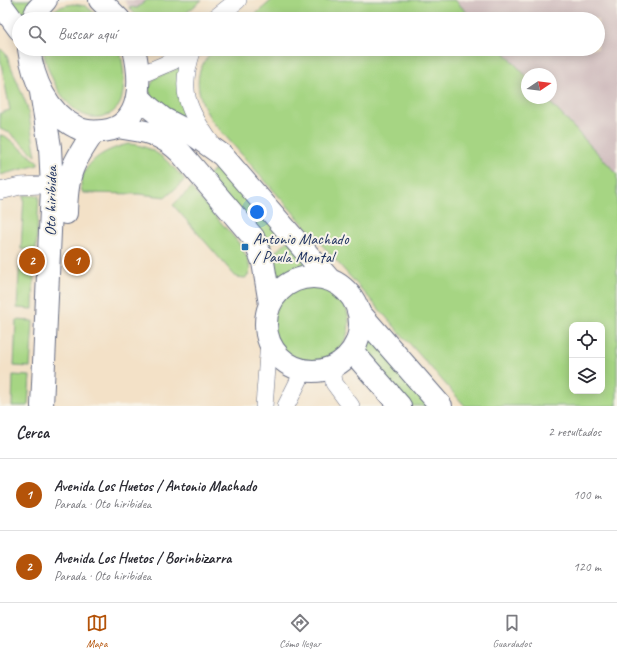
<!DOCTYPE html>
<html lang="es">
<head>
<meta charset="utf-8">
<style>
	:root { --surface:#fff; --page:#f7f7f7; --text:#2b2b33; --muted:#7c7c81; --line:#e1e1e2; --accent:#b45309 }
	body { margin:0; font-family:Caveat,sans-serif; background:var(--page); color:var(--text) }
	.controls { position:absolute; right:12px; bottom:12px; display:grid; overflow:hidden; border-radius:8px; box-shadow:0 2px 10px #0003 }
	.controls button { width:36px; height:36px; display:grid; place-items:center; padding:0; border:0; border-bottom:1px solid var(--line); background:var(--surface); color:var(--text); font:20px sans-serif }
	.compass { position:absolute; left:521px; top:68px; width:36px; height:36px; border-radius:50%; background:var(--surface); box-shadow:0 2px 10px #0003; rotate:77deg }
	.you { position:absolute; left:257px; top:212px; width:14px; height:14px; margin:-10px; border:3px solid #fff; border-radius:50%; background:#1a73e8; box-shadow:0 0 0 6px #1a73e833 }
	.badge { display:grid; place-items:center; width:26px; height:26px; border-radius:50%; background:var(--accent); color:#fff; font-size:13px; font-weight:700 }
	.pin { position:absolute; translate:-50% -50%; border:2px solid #fff; box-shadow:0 1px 4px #0006 }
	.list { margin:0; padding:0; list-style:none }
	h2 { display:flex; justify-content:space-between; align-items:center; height:52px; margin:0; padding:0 16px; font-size:17px }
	h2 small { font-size:13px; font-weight:400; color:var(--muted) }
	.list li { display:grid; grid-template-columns:26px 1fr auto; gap:12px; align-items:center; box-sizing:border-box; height:72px; padding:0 16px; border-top:1px solid var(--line) }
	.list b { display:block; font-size:15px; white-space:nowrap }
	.list p { margin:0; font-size:13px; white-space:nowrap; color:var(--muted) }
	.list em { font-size:13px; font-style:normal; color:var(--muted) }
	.icon { flex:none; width:22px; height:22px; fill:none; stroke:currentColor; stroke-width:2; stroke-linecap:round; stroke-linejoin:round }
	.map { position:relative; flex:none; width:617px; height:406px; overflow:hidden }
	.search { position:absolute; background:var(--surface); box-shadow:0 2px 10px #0003; left:12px; right:12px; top:12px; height:44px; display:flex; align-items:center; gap:10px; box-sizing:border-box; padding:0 14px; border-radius:22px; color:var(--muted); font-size:15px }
	.sheet { height:196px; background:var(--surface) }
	nav { display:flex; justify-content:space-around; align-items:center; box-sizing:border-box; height:56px; border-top:1px solid var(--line); background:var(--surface); font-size:11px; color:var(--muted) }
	nav a { display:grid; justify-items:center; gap:2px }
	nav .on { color:var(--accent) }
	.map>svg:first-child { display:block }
</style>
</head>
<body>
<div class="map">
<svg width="617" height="406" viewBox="0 0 617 406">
	<rect width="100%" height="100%" fill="#f7f3e8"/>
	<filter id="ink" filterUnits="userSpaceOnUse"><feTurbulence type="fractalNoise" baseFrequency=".025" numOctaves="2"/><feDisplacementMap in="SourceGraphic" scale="8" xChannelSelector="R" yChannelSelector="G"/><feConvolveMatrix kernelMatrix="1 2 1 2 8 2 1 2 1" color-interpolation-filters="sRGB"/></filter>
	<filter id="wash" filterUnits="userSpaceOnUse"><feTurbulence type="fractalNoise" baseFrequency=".012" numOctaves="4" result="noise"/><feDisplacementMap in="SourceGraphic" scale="16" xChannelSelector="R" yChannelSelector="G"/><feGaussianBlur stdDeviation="0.9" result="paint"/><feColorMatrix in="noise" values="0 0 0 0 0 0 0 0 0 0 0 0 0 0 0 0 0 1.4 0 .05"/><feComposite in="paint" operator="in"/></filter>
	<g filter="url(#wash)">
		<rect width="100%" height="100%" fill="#f3e1c7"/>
		<!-- industrial -->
		<path fill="#d2bfc0" d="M124 0H174L148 9 129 7Z
			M455 0H617V174L546 98H551V74H527V77L501 49H598V19H473Z"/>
		<!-- green -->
		<path fill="#a6d583" stroke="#608270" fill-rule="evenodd" d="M7 0H31L22 17Z
			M147 0H202L179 19H139L129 7 137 8Z
			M272 0H455L473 19H250Z
			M73 4 86 6 101 19H47C52 8 62 6 73 4Z
			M0 48 6 54 27 106 36 156 10 133 0 129V113L10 110 0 58Z
			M43 49H120C123 65 126 81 122 97 121 105 114 113 107 115 72 129 47 76 43 49Z
			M215 49H501L527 77V98H546L617 174V406H465L212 121C202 105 192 83 203 64 206 58 211 54 215 49ZM572 325H602V391H572Z
			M181 67 187 122 151 98 149 88 155 78Z
			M0 135 5 136 38 162V165L0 175Z
			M128 144C154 145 169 162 185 180L166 197 139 194 83 193C80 187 81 183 82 178 89 157 109 149 128 144Z
			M222 163 283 234 265 250 208 175Z
			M191 188 238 242 248 259 250 270 248 276 245 278 236 277 173 205Z
			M24 195 39 196 36 250 21 249Z
			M289 240 312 270 291 273 275 283 269 257Z
			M20 257H31L30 266 34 267 33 309 17 308Z
			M273 323a38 38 0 1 1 76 0a38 38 0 1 1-76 0Z
			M16 320 33 321 30 367 14 366Z
			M365 328 433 406H408L358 349Z
			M13 375 30 376 28 406H12Z"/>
	</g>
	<g filter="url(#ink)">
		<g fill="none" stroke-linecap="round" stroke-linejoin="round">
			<defs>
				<path id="minor" d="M214 19 238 0
					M193 49C178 90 187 109 211 143
					M140 75 173 61 189 49
					M0 191 20 186 41 185
					M332 367 334 383 351 406
					M264 406 269 342
					M286 406 304 370"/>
				<path id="major" d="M100 0 119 19
					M0 3 19 29
					M33 19 37 10 46 0
					M29 49C33 79 47 113 76 127 84 132 93 132 103 131 144 127 141 78 134 49
					M41 92 50 147 52 188 42 406
					M138 96 149 107 164 119 191 133 222 155 330 280
					M117 127C145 131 161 133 181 153L253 237 263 262 270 304
					M66 213C67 173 72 164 94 132
					M266 324a47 47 0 1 1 94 0a47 47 0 1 1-94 0Z
					M358 311 441 406
					M352 351 400 406"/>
			</defs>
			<!-- minor casing -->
			<use href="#minor" stroke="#676d83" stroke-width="18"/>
			<!-- major casing -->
			<use href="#major" stroke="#676d83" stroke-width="24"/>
			<!-- minor -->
			<use href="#minor" stroke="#fff" stroke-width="17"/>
			<!-- major -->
			<use href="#major" stroke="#fff" stroke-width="22"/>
		</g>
	</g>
	<!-- markers -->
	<rect fill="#1f6fb2" stroke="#f7f3e8" stroke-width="1.5" x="241" y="243" width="8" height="8" rx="2"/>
	<g text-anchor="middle" stroke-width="4" stroke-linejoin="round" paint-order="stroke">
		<!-- street labels -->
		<g font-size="16" fill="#1b2f5e" stroke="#f7f3e8">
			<text transform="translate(50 201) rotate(-89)" y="6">Oto hiribidea</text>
		</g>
		<!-- poi labels -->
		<g font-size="16" fill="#1b2f5e" stroke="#f7f3e8" text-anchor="start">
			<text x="253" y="244">Antonio Machado<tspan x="253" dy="18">/ Paula Montal</tspan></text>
		</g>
	</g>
</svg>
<div class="controls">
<button><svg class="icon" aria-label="locate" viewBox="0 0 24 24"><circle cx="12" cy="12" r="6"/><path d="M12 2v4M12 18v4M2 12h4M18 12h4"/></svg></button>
<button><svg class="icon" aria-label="layers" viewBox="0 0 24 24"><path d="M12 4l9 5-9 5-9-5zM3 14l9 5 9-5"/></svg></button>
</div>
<svg class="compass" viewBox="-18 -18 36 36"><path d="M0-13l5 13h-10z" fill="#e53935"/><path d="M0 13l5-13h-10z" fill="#7c7c81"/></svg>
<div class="you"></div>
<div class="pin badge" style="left:77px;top:261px">1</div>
<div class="pin badge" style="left:32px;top:261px">2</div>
<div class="search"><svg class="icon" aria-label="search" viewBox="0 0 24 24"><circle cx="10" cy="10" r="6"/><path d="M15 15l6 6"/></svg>Buscar aquí</div>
</div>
<section class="sheet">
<h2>Cerca<small>2 resultados</small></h2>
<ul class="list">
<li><span class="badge">1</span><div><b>Avenida Los Huetos / Antonio Machado</b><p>Parada · Oto hiribidea</p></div><em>100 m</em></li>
<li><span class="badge">2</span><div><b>Avenida Los Huetos / Borinbizarra</b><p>Parada · Oto hiribidea</p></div><em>120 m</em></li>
</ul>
</section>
<nav>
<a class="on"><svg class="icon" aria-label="map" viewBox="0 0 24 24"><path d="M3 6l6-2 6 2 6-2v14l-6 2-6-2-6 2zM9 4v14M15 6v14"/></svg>Mapa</a>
<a><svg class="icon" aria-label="directions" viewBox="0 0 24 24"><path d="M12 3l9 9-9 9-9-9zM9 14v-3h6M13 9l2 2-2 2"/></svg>Cómo llegar</a>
<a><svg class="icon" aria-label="saved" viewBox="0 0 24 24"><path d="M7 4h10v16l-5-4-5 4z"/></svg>Guardados</a>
</nav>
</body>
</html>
